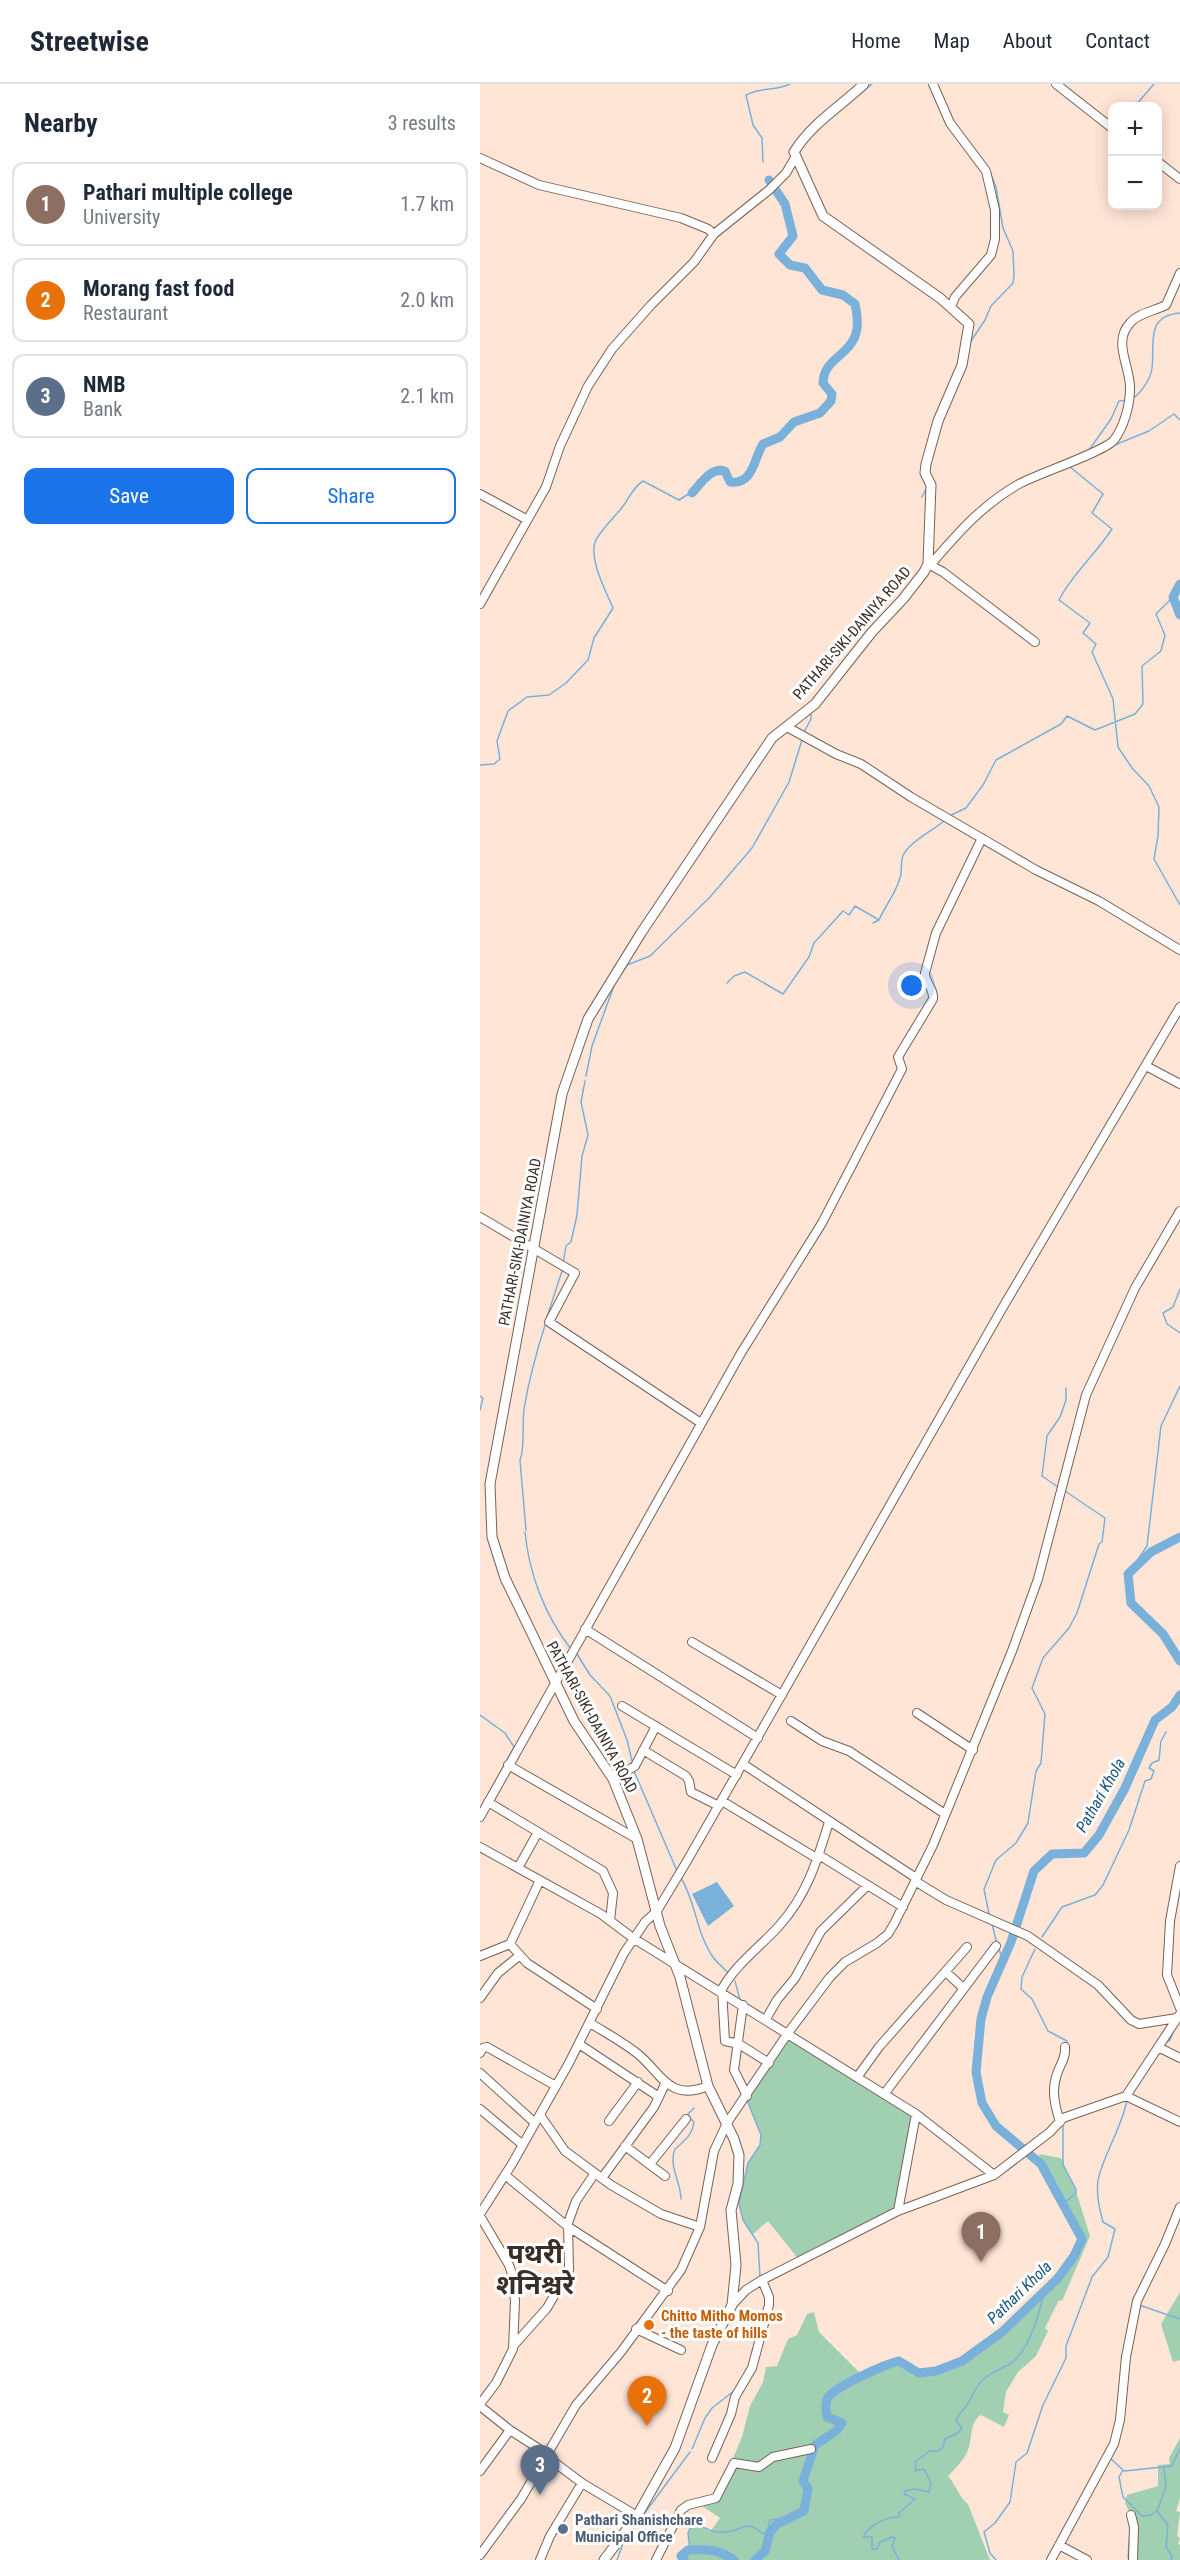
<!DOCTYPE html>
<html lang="en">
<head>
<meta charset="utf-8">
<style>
	:root { --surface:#fff; --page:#f2f2f3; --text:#1f2937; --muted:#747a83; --line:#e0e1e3; --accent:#1a73e8 }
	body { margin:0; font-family:"Roboto Condensed","Noto Sans Devanagari",sans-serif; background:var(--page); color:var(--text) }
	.controls { position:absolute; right:18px; top:18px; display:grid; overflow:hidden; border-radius:12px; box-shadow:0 3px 15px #0003 }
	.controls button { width:54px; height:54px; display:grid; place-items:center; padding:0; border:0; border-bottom:2px solid var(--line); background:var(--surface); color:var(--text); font:30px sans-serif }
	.you { position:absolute; left:432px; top:902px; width:21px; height:21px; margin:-15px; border:4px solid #fff; border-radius:50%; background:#1a73e8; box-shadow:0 0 0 9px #1a73e833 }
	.badge { display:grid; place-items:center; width:39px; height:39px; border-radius:50%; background:var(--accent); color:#fff; font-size:20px; font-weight:700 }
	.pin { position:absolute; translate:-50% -50px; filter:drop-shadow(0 2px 3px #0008) }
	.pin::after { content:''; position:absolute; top:32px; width:21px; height:18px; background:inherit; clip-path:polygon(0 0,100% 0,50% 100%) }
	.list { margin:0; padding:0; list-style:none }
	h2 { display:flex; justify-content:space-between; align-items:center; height:78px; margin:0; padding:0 24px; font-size:26px }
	h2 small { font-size:20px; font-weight:400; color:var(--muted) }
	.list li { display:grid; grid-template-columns:39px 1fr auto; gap:18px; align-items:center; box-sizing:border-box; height:84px; margin:0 12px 12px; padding:0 12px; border:2px solid var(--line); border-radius:12px }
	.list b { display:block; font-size:22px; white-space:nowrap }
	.list p { margin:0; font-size:20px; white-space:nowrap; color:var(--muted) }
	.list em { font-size:20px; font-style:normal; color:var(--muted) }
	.actions { display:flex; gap:12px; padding:18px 24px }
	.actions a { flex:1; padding:14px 0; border:2px solid var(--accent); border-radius:12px; text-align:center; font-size:21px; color:var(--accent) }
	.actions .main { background:var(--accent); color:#fff }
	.map { position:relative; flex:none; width:700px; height:2476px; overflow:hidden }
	header { display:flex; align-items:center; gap:36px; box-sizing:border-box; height:84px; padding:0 30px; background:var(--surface); border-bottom:2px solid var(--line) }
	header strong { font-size:28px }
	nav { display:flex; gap:33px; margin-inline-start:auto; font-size:21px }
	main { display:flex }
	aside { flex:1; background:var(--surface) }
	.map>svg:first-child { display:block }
</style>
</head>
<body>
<header>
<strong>Streetwise</strong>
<nav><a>Home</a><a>Map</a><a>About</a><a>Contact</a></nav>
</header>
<main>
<aside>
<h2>Nearby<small>3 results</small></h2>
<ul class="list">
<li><span class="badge" style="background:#8d6e63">1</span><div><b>Pathari multiple college</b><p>University</p></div><em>1.7 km</em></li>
<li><span class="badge" style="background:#e8710a">2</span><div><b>Morang fast food</b><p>Restaurant</p></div><em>2.0 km</em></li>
<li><span class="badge" style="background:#5c6f8a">3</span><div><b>NMB</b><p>Bank</p></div><em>2.1 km</em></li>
</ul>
<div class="actions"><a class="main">Save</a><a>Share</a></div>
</aside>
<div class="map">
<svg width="700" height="2476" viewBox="0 0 700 2476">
	<rect width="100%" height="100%" fill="#ffe5d6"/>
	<!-- green -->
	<path fill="#a1cfb2" d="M308 1949 436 2030 418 2127 320 2177 288 2137 273 2150 263 2136 259 2119 268 2079 280 2061 281 2051 267 2016Z
		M559 2070 581 2074 595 2104 610 2152 582 2217 579 2216 565 2244 568 2247 556 2272 538 2288 526 2308 523 2328 529 2331 524 2343 501 2331C489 2338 493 2354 488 2366 484 2376 476 2384 468 2392 476 2401 479 2413 488 2420L510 2476H204L201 2472 210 2465 208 2449 210 2444 218 2441 230 2448 240 2434 216 2418 236 2414 262 2353 270 2322 283 2298 286 2283 297 2282 308 2255 317 2251 327 2230 334 2228 339 2248 384 2293 406 2280 419 2277 439 2289 456 2287 482 2277 522 2248 578 2194 594 2172 602 2155 561 2080Z
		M700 2208V2276L693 2278 681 2240Z
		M700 2354V2414L696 2427 700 2428 697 2452 700 2454 698 2460 700 2461V2476H653L651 2431 645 2419 647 2411 678 2402V2381L690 2380 689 2374Z"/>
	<!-- water -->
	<path fill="#7ab1db" d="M237 1798 254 1822 228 1842 212 1810Z"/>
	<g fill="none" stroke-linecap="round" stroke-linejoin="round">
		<!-- stream -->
		<path stroke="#7ab1db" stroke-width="1.5" d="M655 22 674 0
			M364 23 392 0
			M283 78 282 54 273 41 266 11C281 3 296 7 310 0
			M491 257 505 236 511 222 533 199 534 192 533 167 523 144 516 103 510 88
			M652 315C661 309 671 295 672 284 675 259 665 232 700 229
			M632 362 669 347 694 330 700 336
			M609 366 631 335 639 317 647 316
			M589 382 623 410 612 429 632 445C616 470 592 490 579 516L610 539 603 549 616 560 612 568 633 615 638 663 652 684 669 702 679 723 678 752 674 775 700 821
			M442 413 446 405
			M324 648 331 635V628
			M0 681 14 680 20 675 17 657 28 627 47 613 69 611 86 599 108 576 114 554 133 524C126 507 106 471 117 454 123 444 133 434 141 425 149 415 152 404 163 397L199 416 210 409
			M469 732 486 724 503 701 516 676 581 640 587 632 615 646 655 630 663 620 662 582 681 567 685 551 676 530 693 513
			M393 839 399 836C405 822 416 809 420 794 423 785 419 775 425 768 436 753 452 748 465 736
			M141 890 147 881 170 872 230 813 272 764 309 698 322 656
			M247 899 254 892 265 888 303 910 329 873 334 859 363 827 369 831 375 822 399 836
			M106 992 112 962 135 899
			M83 1180 86 1162 91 1158 97 1131 102 1072 108 1051 101 1018 105 997
			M700 1205 693 1223 683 1229 687 1240 700 1249
			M67 1233 82 1187
			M0 1312 3 1314 0 1326
			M578 1403 562 1392 567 1352 580 1333 586 1316V1304
			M46 1446 40 1376C45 1366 42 1339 44 1325 49 1295 57 1266 66 1238
			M45 1448C49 1490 65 1532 91 1565
			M648 1490 667 1462 681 1342 700 1302
			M97 1570 110 1591 130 1612 147 1656 153 1681
			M0 1631 25 1649 34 1663 2 1722
			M154 1687 197 1787
			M201 1794C216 1818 216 1849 233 1873 237 1879 244 1884 249 1890
			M509 1830 504 1805 516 1776 536 1759 548 1739 556 1687 561 1679 565 1630 552 1604 563 1574 589 1544 597 1529 619 1460 622 1458 625 1434 585 1407
			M512 1840 517 1860
			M562 1853 582 1823 615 1811 623 1801 649 1746 665 1697 671 1695 674 1687 669 1684 672 1679 679 1676 681 1657 686 1648
			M519 1865 523 1878
			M555 1865 542 1893 541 1905 552 1915 568 1947 587 1957V1960
			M255 1897 260 1916
			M685 1959 690 1956 694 1946
			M251 1988 257 2000
			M577 2009 581 1990
			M267 2016 281 2051 280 2061 268 2079 259 2119 263 2136 278 2159 280 2194
			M201 2115C201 2098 188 2082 195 2065 204 2057 212 2052 214 2038L207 2031 214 2024
			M583 2120 596 2109V2105L583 2081V2041
			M247 2126 249 2148
			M657 2208 667 2187
			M248 2219 249 2208
			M659 2221 700 2235
			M649 2237 653 2218
			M155 2241 175 2216
			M269 2281 283 2227
			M212 2365 225 2334 232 2324 254 2307
			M629 2373 643 2386 639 2393 643 2413 662 2432 671 2431 677 2427
			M684 2383 686 2403 677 2427 688 2441 686 2463 692 2472 691 2476
			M644 2387 692 2382 700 2364
			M152 2446 210 2368
			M210 2466 208 2449 210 2444 218 2441C228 2445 234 2450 246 2448 264 2447 265 2434 283 2450L287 2448 290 2436 315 2433
			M648 2474 650 2446
			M137 2476 144 2457
			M419 2476 412 2462 415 2454 412 2453 400 2458 397 2465H392V2453H383C389 2441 405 2433 419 2433V2429L435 2415 424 2410 425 2407 435 2405 449 2408 451 2399 444 2385 435 2387 436 2377 450 2367H458L463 2363 465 2355 478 2349 482 2344 476 2336C479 2329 483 2327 487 2321 493 2312 495 2301 505 2294 514 2286 529 2283 537 2274 551 2258 558 2233 563 2213L560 2209
			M516 2476 510 2469 504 2448 515 2439 530 2418 536 2378 547 2369 563 2321 586 2274V2262L612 2193 628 2173 635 2145 623 2138C619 2124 615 2106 619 2092 626 2066 642 2043 647 2016
			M575 2476 581 2465"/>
		<!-- river -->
		<path stroke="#7ab1db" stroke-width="9" d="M212 409C221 399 231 383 245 387L250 398C274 401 274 373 283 360L300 353 314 338 340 329 351 317 352 310 343 299C344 266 388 274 375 220L363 211 342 206 325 184 310 181 299 170 313 152 305 120 289 96
			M700 500 693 513 700 531
			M700 1453 671 1468 648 1490 651 1519 683 1550 700 1577
			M204 2476 201 2472 208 2466C228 2465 237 2465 254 2476
			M275 2476 285 2467 290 2448 297 2440 324 2427 328 2405 323 2397 335 2361 356 2347 362 2339 347 2333C346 2327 345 2321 347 2315 353 2303 406 2280 419 2277L439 2289 456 2287 482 2277 522 2248 578 2194 594 2172 602 2155 561 2080 516 2042 502 2019 496 1988 501 1935 507 1913 531 1858 554 1787 572 1770 604 1769 619 1751 645 1704 675 1636 692 1623 700 1611"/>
		<defs>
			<path id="minor" d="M453 0 470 39 506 87 515 126V155L511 171 475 213 471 223
				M576 0 632 44
				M0 74 59 101 201 134 228 145 234 150
				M678 78 700 95
				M0 410 46 435
				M0 520 66 403 80 362 108 302 132 265 171 221 214 178 234 150 289 106 306 89 316 72
				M555 558 463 488 448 480 452 479C478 449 503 420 539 400 557 390 626 367 634 356 644 343 650 321 650 305 651 284 632 258 650 239 658 229 675 227 686 221L700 189
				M307 643 356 670 381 680 431 713 556 786 619 817 700 866
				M666 982 700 1000
				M0 1133 95 1189 69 1238 221 1339
				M105 1545 278 1654
				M212 1558 302 1611
				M142 1622 257 1691
				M437 1629 493 1666
				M311 1637 342 1657 369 1667 465 1730
				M163 1666 206 1692 209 1697 211 1708 239 1722
				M263 1680 436 1794
				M28 1681 157 1755
				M133 1695 155 1682 176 1642
				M242 1717 338 1775
				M8 1718 123 1787 133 1809 130 1837
				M0 1733 261 1269 342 1139 422 985 418 973 453 915C454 904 445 899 445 889L456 849 502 754
				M0 1763 121 1830 153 1854 436 2030 514 2091
				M339 1771 423 1823
				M700 1782 690 1837 687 1891 700 1924
				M38 1784 58 1748
				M435 1797 466 1816 548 1852 618 1901 651 1936 659 1940 697 1934
				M30 1860 60 1796
				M0 1872 30 1860 47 1879 117 1925
				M466 1888 483 1904
				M0 1914 18 1889 39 1872
				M263 1921 254 1986 267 2012
				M286 1935 297 1916 315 1894 341 1847 387 1802
				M110 1939C126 1949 143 1958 158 1970 182 1990 189 2018 228 2002
				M99 1960 179 2013
				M678 1963 700 1974
				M0 1969 3 1964 7 1963 76 2002
				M289 1979 259 1960 245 1957 242 1905C256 1880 280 1863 299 1842 327 1811 337 1777 349 1738
				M0 1989 55 2039
				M378 1992 399 1963 487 1863
				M405 2009 516 1862
				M646 2012 700 2038
				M0 2025 43 2061
				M60 2031 85 2067 131 2101 181 2130 220 2143
				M129 2037 158 1998
				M580 2038C575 2022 571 2006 577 1990 580 1980 586 1975 585 1963
				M145 2062 185 2092
				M170 2080 206 2035
				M25 2091 87 2142 188 2207
				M122 2094 174 2023 186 1998
				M418 2127 436 2030
				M0 2130 32 2080 89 1979 144 1869 165 1838 177 1827 207 1777 523 1223 700 923
				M0 2132 29 2181 32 2190 35 2217 33 2265 16 2299 0 2320
				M252 2221 266 2206 282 2196 418 2127 514 2091 570 2048 583 2034 646 2012 700 1930
				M156 2245 201 2266
				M34 2261 67 2224 89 2186 88 2139 96 2117 115 2089
				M0 2322 30 2346 67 2370
				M66 2372 102 2399 157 2432
				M232 2374 251 2330 255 2313 272 2284 289 2221V2213L282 2196
				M0 2387 30 2346
				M651 2431 654 2443 653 2476
				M579 2461 607 2476
				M0 2471 41 2415 96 2321 141 2268 201 2186 220 2143 234 2067 247 2039 308 1949 350 1893 365 1878 397 1859 408 1850 414 1840 453 1761 532 1567 558 1495 606 1311 655 1204 700 1127
				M60 2476 70 2452 102 2399
				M176 2476 201 2426 208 2421 236 2414 254 2379 279 2383 293 2373 331 2365
				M571 2476 634 2360 640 2336 646 2273 657 2217 685 2160 700 2123"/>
			<path id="major" d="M124 2476 157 2432 195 2364 232 2261 252 2221 256 2181 251 2126 258 2100 259 2071 254 2055 228 2002 200 1893 180 1842 157 1755 133 1695 94 1637 25 1494 12 1453 10 1400 82 1010 108 935 161 849 292 654 335 620 392 548 423 515 444 488 448 480 451 401 445 389 446 380 458 337 482 281 489 240 460 214 343 132 314 68C332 39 360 23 384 0"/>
		</defs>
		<!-- minor casing -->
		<use href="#minor" stroke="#786256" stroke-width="10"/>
		<!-- major casing -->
		<use href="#major" stroke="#786256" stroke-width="11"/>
		<!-- minor -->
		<use href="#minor" stroke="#fff" stroke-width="8"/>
		<!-- major -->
		<use href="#major" stroke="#fff" stroke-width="9"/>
	</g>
	<!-- markers -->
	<circle fill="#e8710a" stroke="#fff" stroke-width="2" cx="169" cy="2241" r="6"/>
	<circle fill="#5c6f8a" stroke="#fff" stroke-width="2" cx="83" cy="2445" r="6"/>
	<g text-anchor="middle" stroke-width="6" stroke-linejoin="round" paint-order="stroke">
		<!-- street labels -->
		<g font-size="15" fill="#382f29" stroke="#fff">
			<text transform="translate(372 549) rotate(-49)" y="5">PATHARI-SIKI-DAINIYA ROAD</text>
			<text transform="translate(40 1158) rotate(-79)" y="5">PATHARI-SIKI-DAINIYA ROAD</text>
			<text transform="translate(112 1633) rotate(61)" y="5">PATHARI-SIKI-DAINIYA ROAD</text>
		</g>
		<!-- food labels -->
		<g font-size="15" font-weight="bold" fill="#c56008" stroke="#fff" text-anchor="start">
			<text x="181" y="2237">Chitto Mitho Momos<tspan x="181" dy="17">- the taste of hills</tspan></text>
		</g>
		<!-- service labels -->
		<g font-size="15" font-weight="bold" fill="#4e5e75" stroke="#fff" text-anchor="start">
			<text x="95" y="2441">Pathari Shanishchare<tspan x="95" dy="17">Municipal Office</tspan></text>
		</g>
		<!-- water labels -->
		<g font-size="16" font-style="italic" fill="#18557f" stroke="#fff">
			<text transform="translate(620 1711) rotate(-60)" y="6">Pathari Khola</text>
			<text transform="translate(539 2208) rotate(-44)" y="6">Pathari Khola</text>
		</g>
		<!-- town labels -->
		<g font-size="27" font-weight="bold" fill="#382f29" stroke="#fff">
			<text x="55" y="2179">पथरी<tspan x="55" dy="31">शनिश्चरे</tspan></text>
		</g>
	</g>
</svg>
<div class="controls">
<button>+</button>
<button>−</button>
</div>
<div class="you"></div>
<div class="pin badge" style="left:501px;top:2178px;background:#8d6e63">1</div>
<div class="pin badge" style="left:167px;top:2342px;background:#e8710a">2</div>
<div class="pin badge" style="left:60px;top:2411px;background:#5c6f8a">3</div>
</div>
</main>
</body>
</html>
